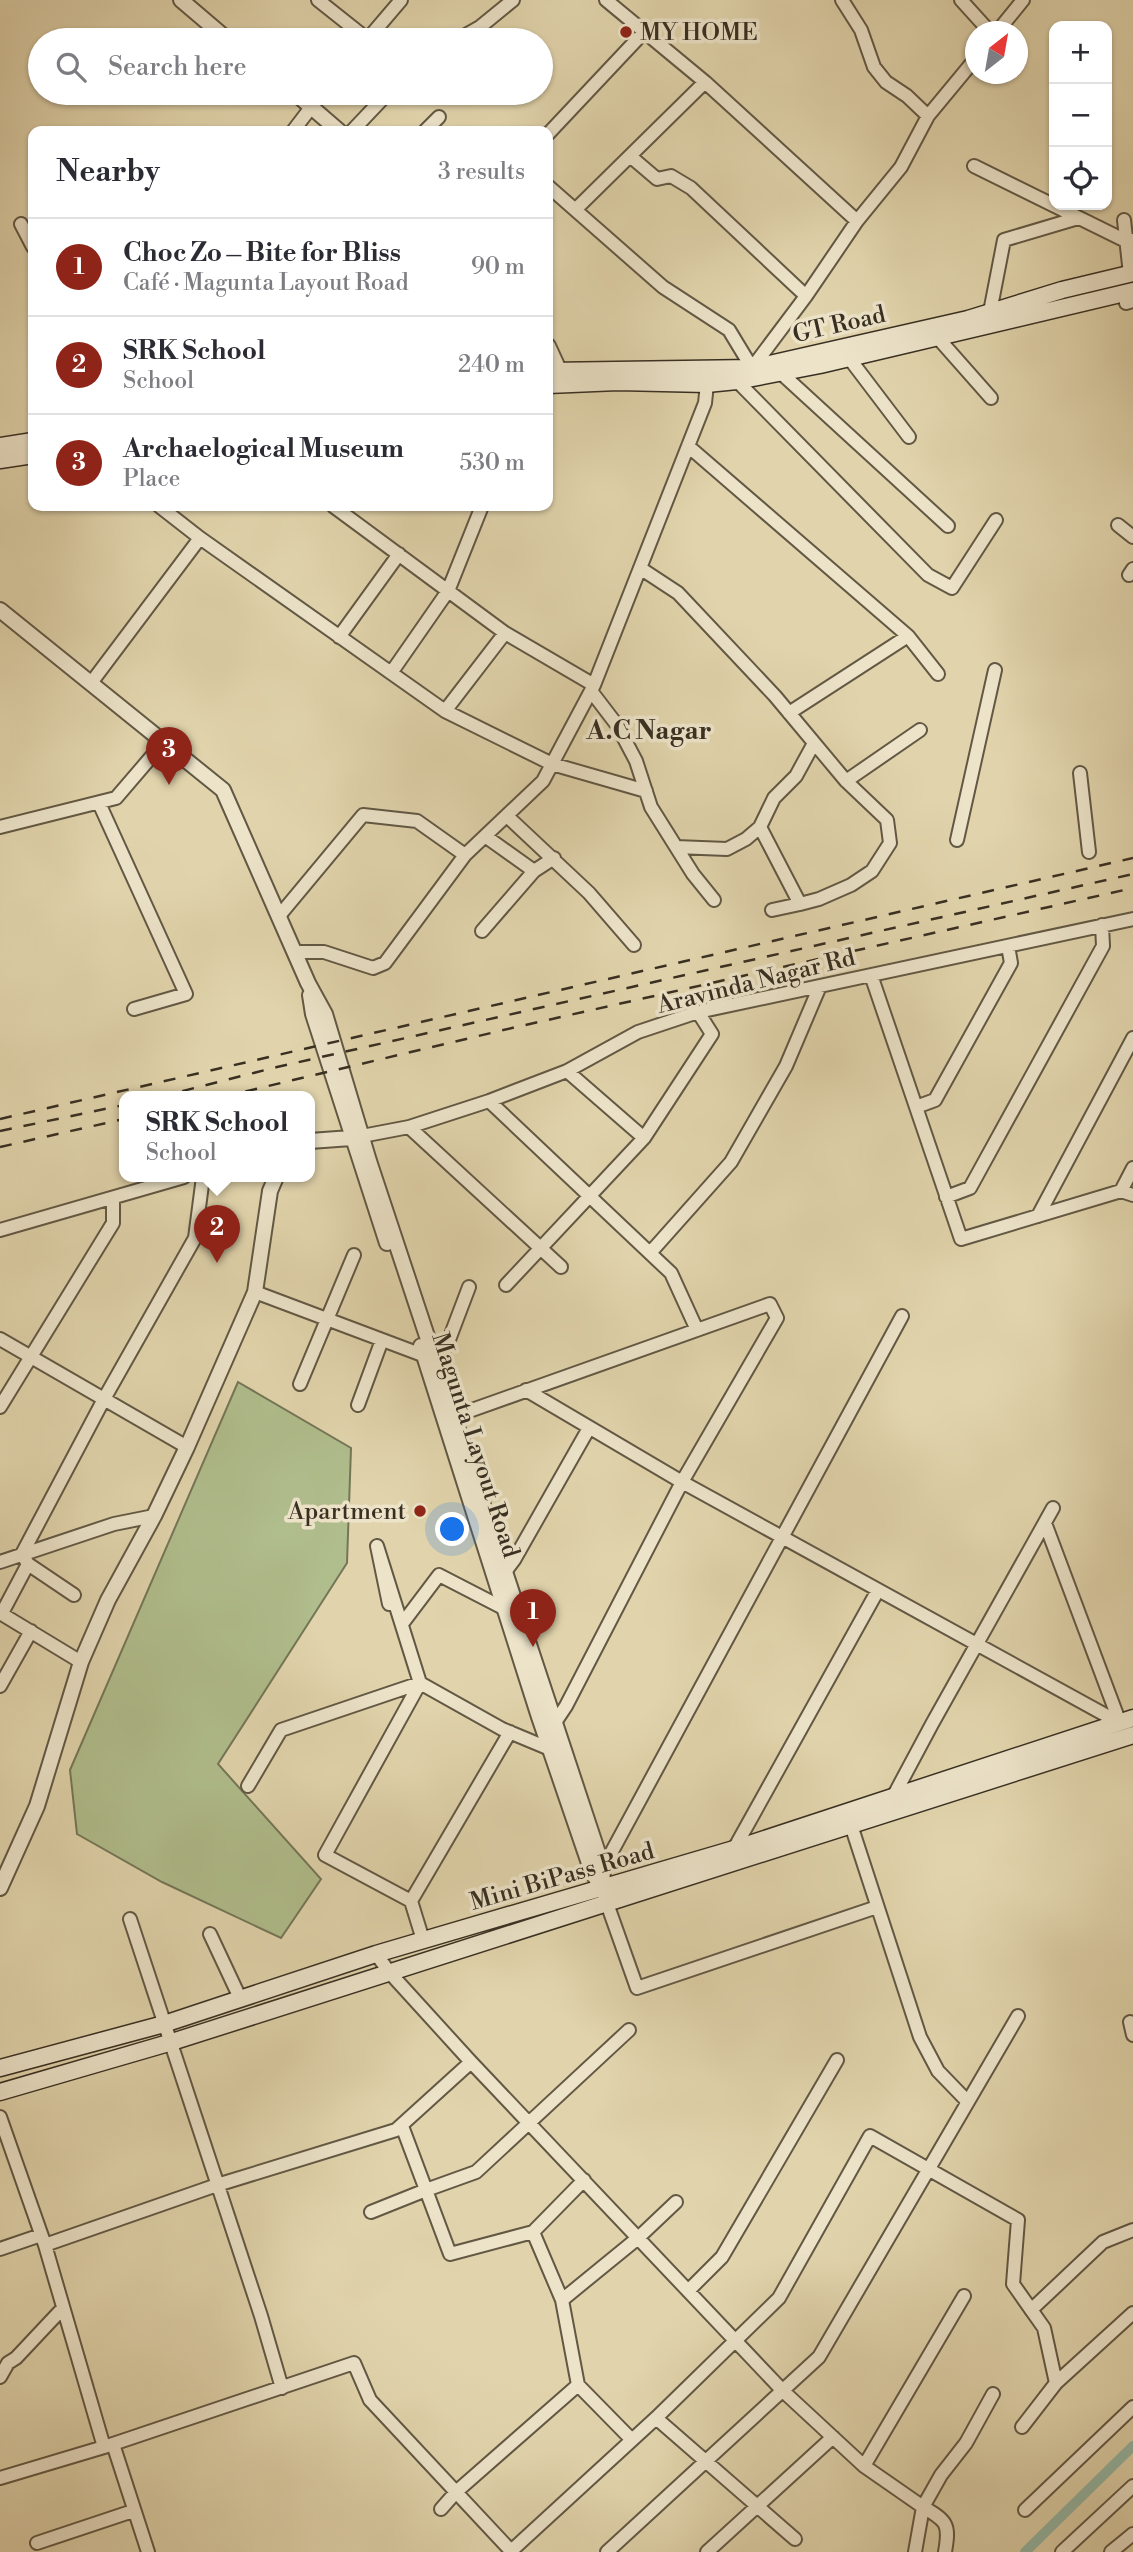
<!DOCTYPE html>
<html lang="en">
<head>
<meta charset="utf-8">
<style>
	:root { --surface:#fff; --page:#f7f7f7; --text:#2b2b33; --muted:#7c7c81; --line:#e1e1e2; --accent:#8f2418 }
	body { margin:0; font-family:"Libre Bodoni",serif; background:var(--page); color:var(--text) }
	.controls { position:absolute; right:21px; top:21px; display:grid; overflow:hidden; border-radius:14px; box-shadow:0 2px 5px #0004 }
	.controls button { width:63px; height:63px; display:grid; place-items:center; padding:0; border:0; border-bottom:2px solid var(--line); background:var(--surface); color:var(--text); font:35px sans-serif }
	.compass { position:absolute; left:965px; top:21px; width:63px; height:63px; border-radius:50%; background:var(--surface); box-shadow:0 2px 5px #0004; rotate:31deg }
	.you { position:absolute; left:453px; top:1530px; width:24px; height:24px; margin:-18px; border:5px solid #fff; border-radius:50%; background:#1a73e8; box-shadow:0 0 0 10px #1a73e833 }
	.badge { display:grid; place-items:center; width:46px; height:46px; border-radius:50%; background:var(--accent); color:#fff; font-size:23px; font-weight:700 }
	.pin { position:absolute; translate:-50% -58px; filter:drop-shadow(0 2px 4px #0008) }
	.pin::after { content:''; position:absolute; top:37px; width:24px; height:21px; background:inherit; clip-path:polygon(0 0,100% 0,50% 100%) }
	.popup { position:absolute; left:119px; top:1091px; width:196px; height:91px; box-sizing:border-box; display:grid; place-content:center; border-radius:14px; background:var(--surface); filter:drop-shadow(0 2px 5px #0005); font-size:23px; white-space:nowrap; color:var(--muted) }
	.popup b { font-size:26px; color:var(--text) }
	.popup::after { content:''; position:absolute; left:50%; top:100%; margin-left:-14px; border:14px solid transparent; border-top-color:var(--surface) }
	.list { margin:0; padding:0; list-style:none }
	h2 { display:flex; justify-content:space-between; align-items:center; height:91px; margin:0; padding:0 28px; font-size:30px }
	h2 small { font-size:23px; font-weight:400; color:var(--muted) }
	.list li { display:grid; grid-template-columns:46px 1fr auto; gap:21px; align-items:center; box-sizing:border-box; height:98px; padding:0 28px; border-top:2px solid var(--line) }
	.list b { display:block; font-size:26px; white-space:nowrap }
	.list p { margin:0; font-size:23px; white-space:nowrap; color:var(--muted) }
	.list em { font-size:23px; font-style:normal; color:var(--muted) }
	.icon { flex:none; width:38px; height:38px; fill:none; stroke:currentColor; stroke-width:2; stroke-linecap:round; stroke-linejoin:round }
	.map { position:relative; flex:none; width:1133px; height:2552px; overflow:hidden }
	.search { position:absolute; background:var(--surface); box-shadow:0 2px 5px #0004; left:28px; top:28px; width:525px; height:77px; display:flex; align-items:center; gap:18px; box-sizing:border-box; padding:0 24px; border-radius:38px; color:var(--muted); font-size:26px }
	.panel { position:absolute; background:var(--surface); box-shadow:0 2px 5px #0004; left:28px; top:126px; width:525px; height:385px; border-radius:14px }
	.map>svg:first-child { display:block }
</style>
</head>
<body>
<div class="map">
<svg width="1133" height="2552" viewBox="0 0 1133 2552">
	<rect width="100%" height="100%" fill="#e1d4ac"/>
	<filter id="stains"><feTurbulence type="fractalNoise" baseFrequency=".00286" numOctaves="4"/><feColorMatrix values="0 0 0 0 .2 0 0 0 0 .09 0 0 0 0 .02 0 0 0 .5 -.17"/></filter>
	<radialGradient id="worn" r=".72"><stop offset=".6" stop-color="#630" stop-opacity="0"/><stop offset="1" stop-color="#630" stop-opacity=".3"/></radialGradient>
	<!-- green -->
	<path fill="#b0bd8c" stroke="#747657" stroke-width="2" d="M238 1382 351 1448 347 1563 218 1764 321 1879 281 1938 162 1882 77 1834 70 1770Z"/>
	<g fill="none" stroke-linecap="round" stroke-linejoin="round">
		<!-- canal -->
		<path stroke="#95b8a6" stroke-width="10" d="M1025 2552 1133 2446"/>
		<defs>
			<path id="minor" d="M318 0 367 39
				M606 0 705 82 857 221
				M842 0 861 30 874 67 886 82 907 96 928 116
				M961 0 990 32
				M997 32 1023 0
				M367 40 401 0
				M457 40 480 27 513 0
				M293 131 322 93
				M352 131 388 93
				M425 131 439 117
				M548 134 644 32
				M630 156 657 179 671 176 691 188 806 296
				M974 166 1128 242 1133 240
				M548 186 663 287 729 330 752 368 806 296 857 221 901 167 928 116 976 58
				M576 209 705 82
				M1124 220 1130 274
				M21 224 33 247
				M1126 303 1133 301
				M990 312 1004 240 1078 218
				M938 338 991 398
				M849 358 909 437
				M781 373 948 526
				M737 381 928 575 952 588 996 520
				M688 446 908 636 938 674
				M159 506 200 538 445 711 552 764 646 791
				M333 506 505 633 594 685
				M1118 525 1133 537
				M640 568 678 593 775 696 846 781 887 820 890 843 872 871 851 885 819 899 800 904 760 827
				M1129 575 1133 569
				M339 637 399 554
				M391 673 448 591 482 506
				M91 683 200 538
				M591 691 617 725 636 761 651 807 693 874 714 900
				M445 711 505 633
				M789 713 908 636
				M1080 773 1089 852
				M846 781 920 730
				M99 803 186 994 134 1009
				M508 817 589 893 634 945
				M0 827 116 798 164 742
				M485 836 534 871
				M957 840 995 670
				M676 847 727 849 746 839 760 827 774 798 796 776 814 743
				M772 910 800 904
				M279 916 363 815 417 821 465 855
				M482 931 534 871 554 858
				M294 952H324L373 968 385 963 465 855 543 781 594 685 705 403 707 384
				M871 975 961 1239 1121 1191 1133 1195
				M567 1071 644 1138
				M489 1101 671 1273 697 1330
				M916 1107 935 1100 1011 963 1008 946
				M409 1127 561 1267
				M362 1136 409 1127 489 1101 567 1071 638 1032 698 1012 1133 919
				M1121 1191 1133 1168
				M946 1197 970 1188 1103 946 1102 925
				M1038 1216 1133 1038
				M0 1230 184 1177
				M650 1253 731 1162 786 1066 820 986
				M506 1285 644 1138 712 1034 698 1012
				M255 1292 425 1356
				M0 1339 187 1447
				M436 1361 447 1345 469 1287
				M300 1384 354 1255
				M526 1390 682 1482 1120 1723 1045 1523
				M358 1405 382 1340
				M0 1407 113 1223V1198
				M455 1416 770 1304 777 1318 682 1482 566 1706 554 1724
				M0 1562 114 1524 154 1516
				M28 1564 22 1554 104 1399 195 1238 203 1177
				M505 1572 514 1560 589 1428
				M389 1604 377 1546 420 1683 325 1855 411 1901 510 1732
				M0 1613 81 1662
				M2 1613 28 1564 74 1595
				M402 1624 439 1575 505 1609
				M0 1686 31 1631
				M248 1786 281 1730 420 1683 502 1729 550 1749
				M893 1797 932 1724 1053 1508
				M851 1825 920 2037 938 2071 968 2102
				M734 1849 878 1590
				M603 1868 902 1316
				M604 1895 637 1988 877 1907
				M411 1901 423 1940
				M130 1919 261 2316 282 2388
				M210 1934 240 1998
				M376 1954 390 1973 471 2062 783 2391 864 2466 923 2507 915 2552
				M1130 2022 1133 2035
				M0 2117 45 2245 104 2447
				M402 2126 450 2254 533 2232 584 2180
				M371 2212 426 2190 476 2172 629 2030
				M533 2232 562 2300 578 2385 632 2440
				M45 2245 217 2185 396 2130 471 2062
				M0 2249 41 2235
				M688 2291 722 2257 837 2060
				M562 2300 638 2238 676 2202
				M1031 2310 1103 2242 1133 2230
				M0 2377 8 2363 16 2358 63 2308
				M1056 2383 1133 2313
				M656 2418 795 2539
				M113 2444 148 2552
				M864 2466 964 2296
				M0 2478 104 2447 354 2363 370 2400 512 2552
				M441 2509 456 2492 578 2385
				M1025 2510 1133 2407
				M37 2543 133 2511
				M510 2552 656 2418 779 2298 870 2136 1018 2220 1013 2284 1044 2328 1056 2383 1022 2427
				M607 2552 819 2357 1018 2016
				M707 2552 833 2437
				M945 2552C950 2524 947 2521 923 2507L941 2475 966 2443 993 2394
				M1062 2552 1133 2486
				M1111 2552 1133 2534"/>
			<path id="tertiary" d="M181 0 228 40
				M295 93 339 131
				M548 346 559 370
				M0 610 223 790 308 983 325 1014 369 1161 603 1868 602 1888
				M310 995 313 1014 387 1243
				M310 1141 351 1138
				M421 1346 539 1717 592 1872 602 1888
				M0 1888 37 1806 81 1662 108 1600 154 1516 187 1447 255 1292 270 1191 276 1177"/>
			<path id="secondary" d="M548 371 752 368 968 319 1062 290 1133 273
				M548 385 618 382 707 384 737 381 820 365 1133 291
				M0 446 33 441
				M0 460 33 455
				M0 2068 164 2024 376 1954 734 1849 1133 1718
				M0 2092 172 2042 1133 1735"/>
		</defs>
		<!-- minor casing -->
		<use href="#minor" stroke="#625844" stroke-width="16"/>
		<!-- tertiary casing -->
		<use href="#tertiary" stroke="#625844" stroke-width="18"/>
		<!-- secondary casing -->
		<use href="#secondary" stroke="#382f22" stroke-width="19"/>
		<!-- minor -->
		<use href="#minor" stroke="#ece3c9" stroke-width="12"/>
		<!-- tertiary -->
		<use href="#tertiary" stroke="#ece3c9" stroke-width="14"/>
		<!-- secondary -->
		<use href="#secondary" stroke="#ece3c9" stroke-width="16"/>
		<!-- rail -->
		<path stroke="#382f22" stroke-width="2.5" stroke-dasharray="12 12" stroke-linecap="butt" d="M159 1097 277 1067 1133 874
			M222 1097 512 1028 1133 888
			M0 1119 1133 858
			M0 1131 124 1105
			M0 1147 124 1119"/>
	</g>
	<!-- markers -->
	<g fill="#8f2418" stroke="#ece3c9" stroke-width="2.5">
		<circle cx="626" cy="32" r="7"/>
		<circle cx="420" cy="1511" r="7"/>
	</g>
	<g text-anchor="middle" stroke-width="7" stroke-linejoin="round" paint-order="stroke">
		<!-- poi labels -->
		<g font-size="24" fill="#382f22" stroke="#ece3c9" text-anchor="start">
			<text x="640" y="40">MY HOME</text>
			<text x="406" y="1519" text-anchor="end">Apartment</text>
		</g>
		<!-- street labels -->
		<g font-size="24" fill="#382f22" stroke="#ece3c9">
			<text transform="translate(839 324) rotate(-13)" y="8">GT Road</text>
			<text transform="translate(756 981) rotate(-14)" y="8">Aravinda Nagar Rd</text>
			<text transform="translate(476 1445) rotate(72)" y="8">Magunta Layout Road</text>
			<text transform="translate(562 1876) rotate(-16)" y="8">Mini BiPass Road</text>
		</g>
		<!-- neighbourhood labels -->
		<g font-size="26" font-weight="bold" fill="#382f22" stroke="#ece3c9">
			<text x="649" y="739">A.C Nagar</text>
		</g>
	</g>
	<rect width="100%" height="100%" filter="url(#stains)"/>
	<rect width="100%" height="100%" fill="url(#worn)"/>
</svg>
<div class="controls">
<button>+</button>
<button>−</button>
<button><svg class="icon" aria-label="locate" viewBox="0 0 24 24"><circle cx="12" cy="12" r="6"/><path d="M12 2v4M12 18v4M2 12h4M18 12h4"/></svg></button>
</div>
<svg class="compass" viewBox="-18 -18 36 36"><path d="M0-13l5 13h-10z" fill="#e53935"/><path d="M0 13l5-13h-10z" fill="#7c7c81"/></svg>
<div class="you"></div>
<div class="pin badge" style="left:533px;top:1647px">1</div>
<div class="pin badge" style="left:217px;top:1263px">2</div>
<div class="popup"><b>SRK School</b>School</div>
<div class="pin badge" style="left:169px;top:785px">3</div>
<div class="search"><svg class="icon" aria-label="search" viewBox="0 0 24 24"><circle cx="10" cy="10" r="6"/><path d="M15 15l6 6"/></svg>Search here</div>
<section class="panel">
<h2>Nearby<small>3 results</small></h2>
<ul class="list">
<li><span class="badge">1</span><div><b>Choc Zo – Bite for Bliss</b><p>Café · Magunta Layout Road</p></div><em>90 m</em></li>
<li><span class="badge">2</span><div><b>SRK School</b><p>School</p></div><em>240 m</em></li>
<li><span class="badge">3</span><div><b>Archaelogical Museum</b><p>Place</p></div><em>530 m</em></li>
</ul>
</section>
</div>
</body>
</html>
